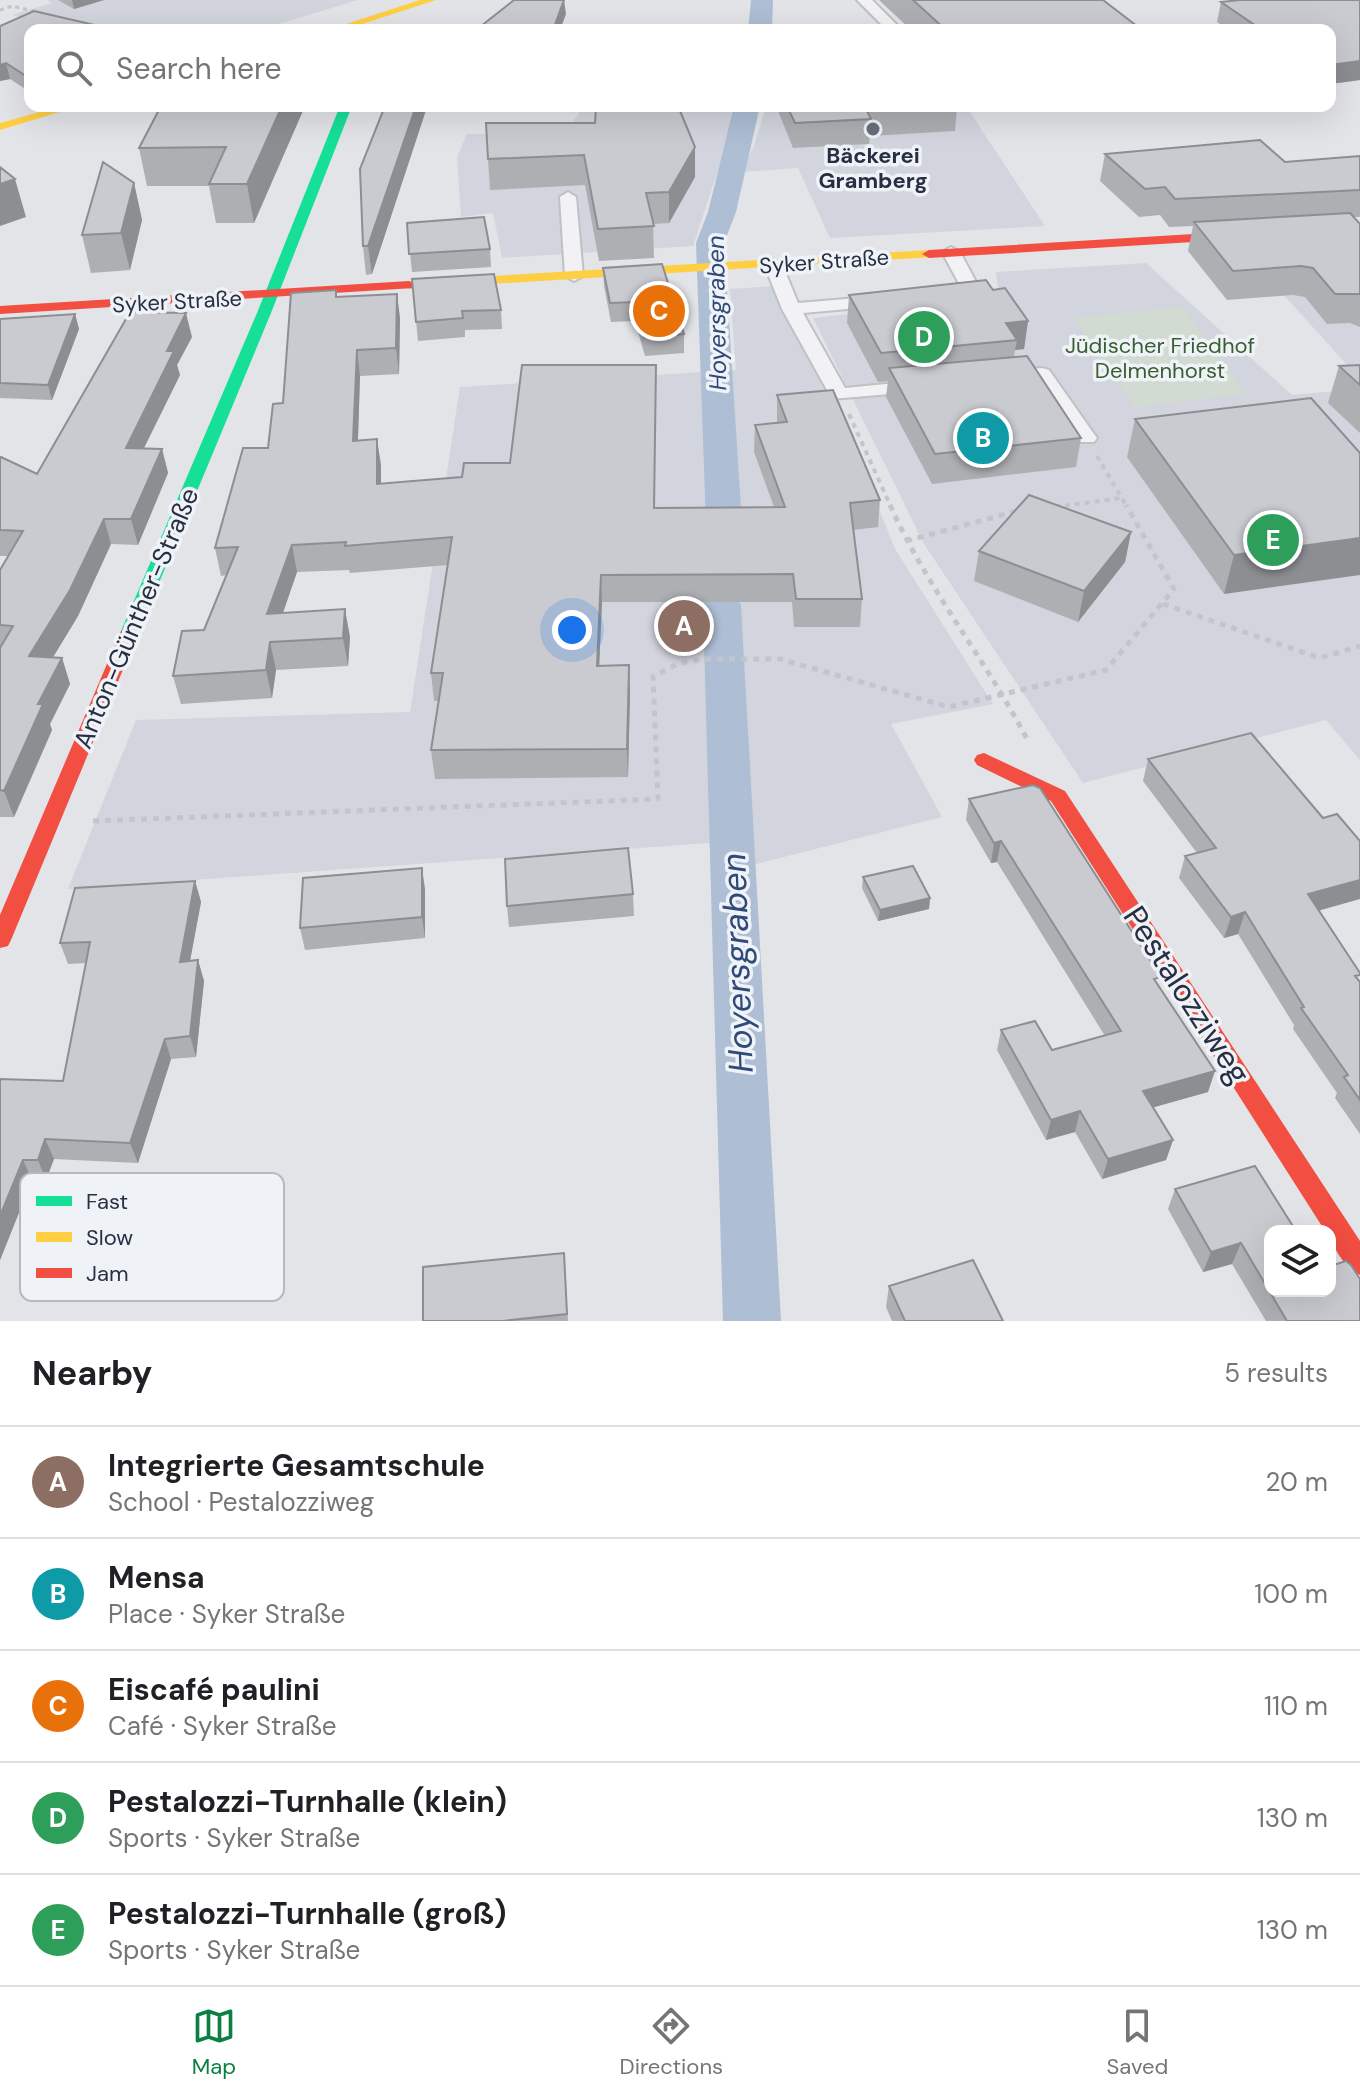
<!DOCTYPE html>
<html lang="en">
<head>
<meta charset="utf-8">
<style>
	:root { --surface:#fff; --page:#f6f6f6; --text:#202124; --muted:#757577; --line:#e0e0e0; --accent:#0b8043 }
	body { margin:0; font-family:"DM Sans",sans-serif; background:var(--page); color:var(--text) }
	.controls { position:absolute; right:24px; bottom:24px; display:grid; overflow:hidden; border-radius:16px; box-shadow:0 8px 32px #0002 }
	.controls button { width:72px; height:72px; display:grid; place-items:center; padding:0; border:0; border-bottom:2px solid var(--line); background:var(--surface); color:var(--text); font:40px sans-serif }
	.you { position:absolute; left:572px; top:630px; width:28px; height:28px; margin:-20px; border:6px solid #fff; border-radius:50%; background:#1a73e8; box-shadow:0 0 0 12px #1a73e833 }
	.badge { display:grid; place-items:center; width:52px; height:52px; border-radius:50%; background:var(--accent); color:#fff; font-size:26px; font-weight:700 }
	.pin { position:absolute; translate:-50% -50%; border:4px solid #fff; box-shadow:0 2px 8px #0006 }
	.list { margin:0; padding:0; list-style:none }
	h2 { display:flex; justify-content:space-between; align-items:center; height:104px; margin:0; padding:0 32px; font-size:34px }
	h2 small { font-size:26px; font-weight:400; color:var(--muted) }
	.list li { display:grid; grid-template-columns:52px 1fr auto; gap:24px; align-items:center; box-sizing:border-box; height:112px; padding:0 32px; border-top:2px solid var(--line) }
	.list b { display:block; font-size:30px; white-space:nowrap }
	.list p { margin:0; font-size:26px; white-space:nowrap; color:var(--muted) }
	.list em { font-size:26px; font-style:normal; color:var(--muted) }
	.icon { flex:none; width:44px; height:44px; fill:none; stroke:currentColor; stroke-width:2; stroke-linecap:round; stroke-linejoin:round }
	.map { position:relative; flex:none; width:1360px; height:1321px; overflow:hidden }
	.search { position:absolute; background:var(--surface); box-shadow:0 8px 32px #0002; left:24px; right:24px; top:24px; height:88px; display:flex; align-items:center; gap:20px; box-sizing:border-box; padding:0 28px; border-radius:16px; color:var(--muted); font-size:30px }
	.sheet { height:664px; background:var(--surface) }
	nav { display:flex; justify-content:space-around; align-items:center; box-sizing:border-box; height:112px; border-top:2px solid var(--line); background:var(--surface); font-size:22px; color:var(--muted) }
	nav a { display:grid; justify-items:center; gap:4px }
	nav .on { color:var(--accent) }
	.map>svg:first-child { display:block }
</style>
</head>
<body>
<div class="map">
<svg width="1360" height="1321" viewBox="0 0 1360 1321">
	<rect width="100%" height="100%" fill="#e2e4e8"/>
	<!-- built -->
	<path fill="#d2d5dd" d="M47 0H358L259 30H75L12 15 52 3Z
		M584 106H739L693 246 502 258 493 213 461 217 457 157 467 134 565 133Z
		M766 106H966L1045 226 830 238 798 168 741 172 754 146Z
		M1360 250V379L1250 258Z
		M1146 263 1292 395 1360 389V760L1326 720 1083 783 924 544 813 318 999 297 996 272Z
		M773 286 860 462 895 549 993 704 891 724 942 817 732 870 723 842 68 889 136 720 410 712 460 387 736 370 730 289Z"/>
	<!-- green -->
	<path fill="#d1dbd2" d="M1183 307 1246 394 1135 407 1074 318Z"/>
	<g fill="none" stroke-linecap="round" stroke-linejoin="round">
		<!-- canal -->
		<path fill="#aebed4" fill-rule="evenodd" d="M751 0H773L772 30H748Z
			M734 106H760L736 212 724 243 742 524 737 532 724 535 711 532 706 524 696 243 708 212Z
			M722 593 736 596 741 605 781 1321H723L703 605 708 596Z"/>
		<defs>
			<path id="lane" d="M857 0H872L902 30H887Z
				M568 192 576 197 583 276 574 281 565 276 560 197Z
				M951 247 960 252 982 293 979 297 953 300 944 295 947 291 962 289 942 252Z
				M773 259 782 264 798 303 881 296 890 301 881 306 803 313 845 388 917 381 927 387 924 391 832 399 782 309 764 264Z
				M1042 368 1049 370 1094 434 1097 438 1094 442H1080L1037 380 1009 383 999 377 1009 371Z"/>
		</defs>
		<!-- lane casing -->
		<use href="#lane" stroke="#bfc1c6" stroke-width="4"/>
		<!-- path-far2 -->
		<path stroke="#c4c5cb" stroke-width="3" stroke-dasharray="4 4" stroke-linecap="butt" d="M0 10 12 6 38 12"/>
		<!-- path-far1 -->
		<path stroke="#c4c5cb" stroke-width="4" stroke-dasharray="5 5" stroke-linecap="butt" d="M849 414 891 507
			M1097 456 1127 507
			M1055 507 1121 498"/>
		<!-- path -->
		<path stroke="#c4c5cb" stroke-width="5" stroke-dasharray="6 6" stroke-linecap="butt" d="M890 505C927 588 986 660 1028 741
			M1055 507 1068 505
			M906 541 1017 511
			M1163 604 1320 658 1360 646
			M93 821 658 799 653 676 680 663 706 659H780L949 707 1106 670 1174 589 1126 505"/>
		<!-- lane -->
		<use href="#lane" fill="#f2f2f4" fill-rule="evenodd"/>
		<!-- fast -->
		<path fill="#16e098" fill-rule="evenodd" d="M340 106H352L271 313 139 631 136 635H124L121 631 257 313Z"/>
		<!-- slow -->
		<path fill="#ffcf43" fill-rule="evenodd" d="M420 0H436L344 30H328Z
			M61 106H79L0 130V123Z
			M929 250 934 251V257L409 289 402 285 409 281Z"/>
		<!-- jam -->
		<path fill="#f24e42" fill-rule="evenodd" d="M1360 224V232L929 258 922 254 929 250Z
			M409 281 416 285 414 288 0 314V306Z
			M130 625 139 631 11 940 8 946 0 948V915L121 631Z
			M984 753 1065 791 1360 1241V1275C1347 1270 1330 1246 1330 1231H1325L1051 801 977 765 974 760 977 755Z"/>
	</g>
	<!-- wall -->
	<path fill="#adafb3" d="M58 0H104L74 9Z
		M879 0H1103L1142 30H911Z
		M1240 0H1360V80L1330 84V30H1229L1217 22 1221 2Z
		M0 26 30 30V92L10 79 0 81Z
		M161 106H305L254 223H216L209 186H147L139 148Z
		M776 106H957V107L955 131 870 136 869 144 793 148Z
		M426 110 372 274 366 275 363 246Z
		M695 147V177L669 223 653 224 654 258 599 261 585 185 490 190 488 159Z
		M1105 154 1285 162 1360 156V217H1354L1360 224V327L1350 323 1327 324 1305 297 1293 295 1227 300 1188 251 1193 226 1169 227 1160 215 1139 217 1100 181Z
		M134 183 142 220 130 270 91 273 82 235Z
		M407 223 490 249 491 267 412 272Z
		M603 268 684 334V353L645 356 635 321 611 322 604 286Z
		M412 279 501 310 502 329 465 330V337L418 341Z
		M993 290 1028 321 1024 349 1015 350 1014 357 1081 438 1076 467 932 484 886 397 888 381 878 382 847 323 849 295Z
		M397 294 400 319 399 374 360 376 358 440 381 465V483L655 508 774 507 754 452 755 425 777 423V395L880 500 878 527 853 530 862 599 860 627H794L792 602H602L599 666 629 665 630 693 628 777 435 779 431 750 439 701H434L431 673 448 565 350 573 349 570 297 572 283 613 350 637 348 666 276 670 272 698 181 704 173 676 204 630 226 575 221 576 215 548 268 448 283 403 337 297Z
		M75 314 79 329 52 400 0 398V319Z
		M192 337 177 365 180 375 144 448 162 449 168 473 138 545 111 544 78 616 53 657 62 658 70 684 50 724 52 730 14 817H0V570L8 556H0V458L37 474Z
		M1360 365V433L1328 403 1339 366Z
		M1311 398 1224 594 1127 457 1135 419Z
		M1131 532 1125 562 1078 622 974 581 979 551Z
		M1148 759 1319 911 1360 982V1134L1335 1098 1337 1093 1293 1029 1294 1025 1238 934 1224 938 1179 878 1185 856 1197 853 1143 781Z
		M969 799 1158 985 1208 1092 1153 1107 1173 1140 1166 1160 1102 1179 1075 1132 1046 1140 997 1050 1001 1030 1052 1050 1105 1036 997 862 991 863 966 820Z
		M863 877 930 898 929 909 878 921 862 888Z
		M195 881 201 902 190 961 198 960 204 981 196 1057 171 1059 138 1163 54 1159 46 1180H32L0 1260V1079L63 1081 86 963 68 964 60 943Z
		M425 889V938L305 950 300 928Z
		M633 894 634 916 509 927 507 906Z
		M1175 1189 1270 1231 1360 1321H1266L1232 1264 1203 1272 1168 1209Z
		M564 1253 568 1321H423Z
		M889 1286 1003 1321H892L886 1307Z"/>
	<!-- shaded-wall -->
	<path fill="#8d8e92" d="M72 0H104L74 9Z
		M564 0 566 14 560 30H553Z
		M1360 61V80L1330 84V65Z
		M6 63 10 79 0 81V65Z
		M282 106H305L254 223 247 184Z
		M416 106H426V110L372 274 368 246Z
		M695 147V177L669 223V192Z
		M15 179 26 217 0 226V184Z
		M134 183 142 220 130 270 121 233Z
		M397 294 400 319 399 374 396 348Z
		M186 313 192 337 177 365 180 375 132 472 126 448 167 351Z
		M75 314 79 329 52 400 48 385Z
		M1028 321 1024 349 1015 350 1017 340 1006 323Z
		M357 350 360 376 357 467 353 441Z
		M377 439 381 465V510L377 484Z
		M162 449 168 473 138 545 131 519Z
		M104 519 111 544 78 616 38 682 29 656Z
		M1131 532 1125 562 1078 622 1084 591Z
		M1360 538V575L1224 594 1234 555Z
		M292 545 297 572 273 641 267 614Z
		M601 575 602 602 598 694 597 666Z
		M345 609 350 637 348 666 343 638Z
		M270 642 276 670 272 698 266 670Z
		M62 658 70 684 50 724 52 730 14 817 4 791 38 704Z
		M629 665 630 693 628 777 627 749Z
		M1001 841 997 862 991 863 994 843Z
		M422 868 425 889V938L422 917Z
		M1360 880V899L1300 916 1308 894Z
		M195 881 201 902 186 982 180 962Z
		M930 898 929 909 878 921 880 910Z
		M1245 912 1238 934 1224 938 1231 917Z
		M198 960 204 981 196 1057 190 1036Z
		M165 1039 171 1059 138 1163 130 1143Z
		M1215 1071 1208 1092 1137 1112 1143 1091Z
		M1080 1111 1075 1132 1046 1140 1051 1120Z
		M45 1139 54 1159 46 1180 38 1160Z
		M1173 1140 1166 1160 1102 1179 1108 1159Z
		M23 1160 32 1180 0 1260V1216Z
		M1241 1243 1232 1264 1203 1272 1211 1252Z"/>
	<!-- building -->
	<path fill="#c9cbd0" stroke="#8d8e92" stroke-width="2" d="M514 0H564L553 30H476Z
		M913 0H1103L1142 30H946Z
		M1240 0H1360V61L1330 65V30H1262L1221 2Z
		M34 11 116 30H30L29 78 6 63 0 65V26Z
		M161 106H282L247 184H209L226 147 139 148Z
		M385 106H416L368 246H363L360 169Z
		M596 106H678L695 147 669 192 646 193 654 226 598 229 584 155 488 159 486 123H595Z
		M787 106H957V107L867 111 871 119 795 123Z
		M1260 140 1285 162 1360 156V190L1175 199 1165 187 1145 189 1105 154Z
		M103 162 134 183 121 233 82 235Z
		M0 167 15 179 0 184Z
		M1350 213 1360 224V294H1335L1313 268 1301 266 1233 271 1194 222Z
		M484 217 490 249 409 254 407 223Z
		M662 264 684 334 644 337 635 302 610 303 603 268Z
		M494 274 501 310 462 311 463 318 416 322 412 279Z
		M986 280 993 290 1005 288 1028 321 1006 323 1017 340 881 353 849 295Z
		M336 290V297L397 294 396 348 357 350 353 441 377 439V484L462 477 464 463H510L522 365H656L654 508 785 507 755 425 787 422 777 395 833 390 880 500 850 503 862 599H796L793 574 601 575 597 666 629 665 627 749 431 750 443 673H431L452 537 345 546 346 542 292 545 267 614 345 609 343 638 270 642 266 670 173 676 182 631 204 630 238 547 215 548 243 448H268L273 404 283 403 291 293Z
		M130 312 186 313 167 351H174L126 448 162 449 131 519H104L70 590 29 656 62 658 38 704H43L4 791 0 790V648L13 626 0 625V570L23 531 0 530V458L1 457 37 474Z
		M75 314 48 385 0 383V319Z
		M1027 356 1081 438 935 454 889 368Z
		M1360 365V385L1339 366Z
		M1311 398 1360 453V538L1234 555 1135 419Z
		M1029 495 1131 532 1084 591 979 551Z
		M1251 733 1323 818 1337 814 1360 841V880L1308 894 1360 973V975L1355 976 1360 982V1100L1344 1077 1348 1075 1301 1008 1304 1007 1245 912 1231 917 1185 856 1216 848 1148 759Z
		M1033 785 1040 788 1161 977 1154 979 1215 1071 1143 1091 1173 1140 1108 1159 1080 1111 1051 1120 1001 1030 1035 1021 1052 1050 1121 1031 1001 841 994 843 969 799Z
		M628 848 633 894 507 906 505 859Z
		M913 866 930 898 880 910 863 877Z
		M422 868V917L300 928 303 878Z
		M195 881 180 962 198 960 190 1036 165 1039 130 1143 45 1139 38 1160H23L0 1216V1079L63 1081 90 942 60 943 75 888Z
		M1255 1166 1296 1231H1270V1291H1330V1266L1346 1261 1351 1265 1360 1279V1321H1287L1241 1243 1211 1252 1175 1189Z
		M564 1253 567 1314 502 1321H423V1267Z
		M973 1260 1003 1321H905L889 1286Z"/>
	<!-- markers -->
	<circle fill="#686e7c" stroke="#eff2f7" stroke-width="3" cx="873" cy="129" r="8"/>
	<g text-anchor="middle" stroke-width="7" stroke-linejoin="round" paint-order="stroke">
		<!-- far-poi labels -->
		<g font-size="22" font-weight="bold" fill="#272f42" stroke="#eff2f7">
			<text x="873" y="163">Bäckerei<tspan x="873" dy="25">Gramberg</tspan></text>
		</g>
		<!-- far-street labels -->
		<g font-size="22" fill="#272f42" stroke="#eff2f7">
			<text transform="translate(824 261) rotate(-4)" y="8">Syker Straße</text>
			<text transform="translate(177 301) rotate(-3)" y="8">Syker Straße</text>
		</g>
		<!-- far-park labels -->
		<g font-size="22" fill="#385f34" stroke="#eff2f7">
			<text x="1160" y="353">Jüdischer Friedhof<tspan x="1160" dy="25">Delmenhorst</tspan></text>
		</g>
		<!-- far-water labels -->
		<g font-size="24" font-style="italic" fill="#2f4978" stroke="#eff2f7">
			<text transform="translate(717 313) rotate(-91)" y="8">Hoyersgraben</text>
		</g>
		<!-- street labels -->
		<g font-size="26" fill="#272f42" stroke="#eff2f7">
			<text transform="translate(136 618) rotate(-67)" y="9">Anton-Günther-Straße</text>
		</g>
		<!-- near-street labels -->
		<g font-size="32" fill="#272f42" stroke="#eff2f7">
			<text transform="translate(1187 995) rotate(57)" y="11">Pestalozziweg</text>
		</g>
		<!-- near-water labels -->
		<g font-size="34" font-style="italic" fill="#2f4978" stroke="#eff2f7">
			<text transform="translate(737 963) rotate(-92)" y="12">Hoyersgraben</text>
		</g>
	</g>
	<!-- legend -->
	<rect x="20" y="1173" width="264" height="128" rx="12" fill="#eff2f7" stroke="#b3b8c1" stroke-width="2"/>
	<rect x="36" y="1196" width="36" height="10" fill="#16e098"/>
	<rect x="36" y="1232" width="36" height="10" fill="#ffcf43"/>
	<rect x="36" y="1268" width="36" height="10" fill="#f24e42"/>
	<g font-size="22" fill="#272f42">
		<text x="86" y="1209">Fast</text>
		<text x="86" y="1245">Slow</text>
		<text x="86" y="1281">Jam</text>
	</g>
</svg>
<div class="controls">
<button><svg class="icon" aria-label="layers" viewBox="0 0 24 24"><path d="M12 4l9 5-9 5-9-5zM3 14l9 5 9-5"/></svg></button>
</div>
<div class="you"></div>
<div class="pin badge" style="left:684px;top:626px;background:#8d6e63">A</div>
<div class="pin badge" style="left:983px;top:438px;background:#0f9aa8">B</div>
<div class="pin badge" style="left:659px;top:311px;background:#e8710a">C</div>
<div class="pin badge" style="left:924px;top:337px;background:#2e9e5b">D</div>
<div class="pin badge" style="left:1273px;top:540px;background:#2e9e5b">E</div>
<div class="search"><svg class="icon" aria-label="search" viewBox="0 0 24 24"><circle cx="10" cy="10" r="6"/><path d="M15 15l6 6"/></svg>Search here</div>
</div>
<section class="sheet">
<h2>Nearby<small>5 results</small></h2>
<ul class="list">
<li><span class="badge" style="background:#8d6e63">A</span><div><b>Integrierte Gesamtschule</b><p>School · Pestalozziweg</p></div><em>20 m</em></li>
<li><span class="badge" style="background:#0f9aa8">B</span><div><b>Mensa</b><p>Place · Syker Straße</p></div><em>100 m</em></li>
<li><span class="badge" style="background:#e8710a">C</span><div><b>Eiscafé paulini</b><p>Café · Syker Straße</p></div><em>110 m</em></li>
<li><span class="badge" style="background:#2e9e5b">D</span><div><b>Pestalozzi-Turnhalle (klein)</b><p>Sports · Syker Straße</p></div><em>130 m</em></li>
<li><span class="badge" style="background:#2e9e5b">E</span><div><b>Pestalozzi-Turnhalle (groß)</b><p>Sports · Syker Straße</p></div><em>130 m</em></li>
</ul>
</section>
<nav>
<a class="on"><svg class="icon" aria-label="map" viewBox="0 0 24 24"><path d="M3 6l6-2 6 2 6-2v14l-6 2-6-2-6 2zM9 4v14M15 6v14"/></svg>Map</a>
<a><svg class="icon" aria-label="directions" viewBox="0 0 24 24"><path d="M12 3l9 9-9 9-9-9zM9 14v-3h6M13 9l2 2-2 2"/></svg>Directions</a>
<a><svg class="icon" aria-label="saved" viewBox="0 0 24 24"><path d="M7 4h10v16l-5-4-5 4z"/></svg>Saved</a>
</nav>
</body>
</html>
